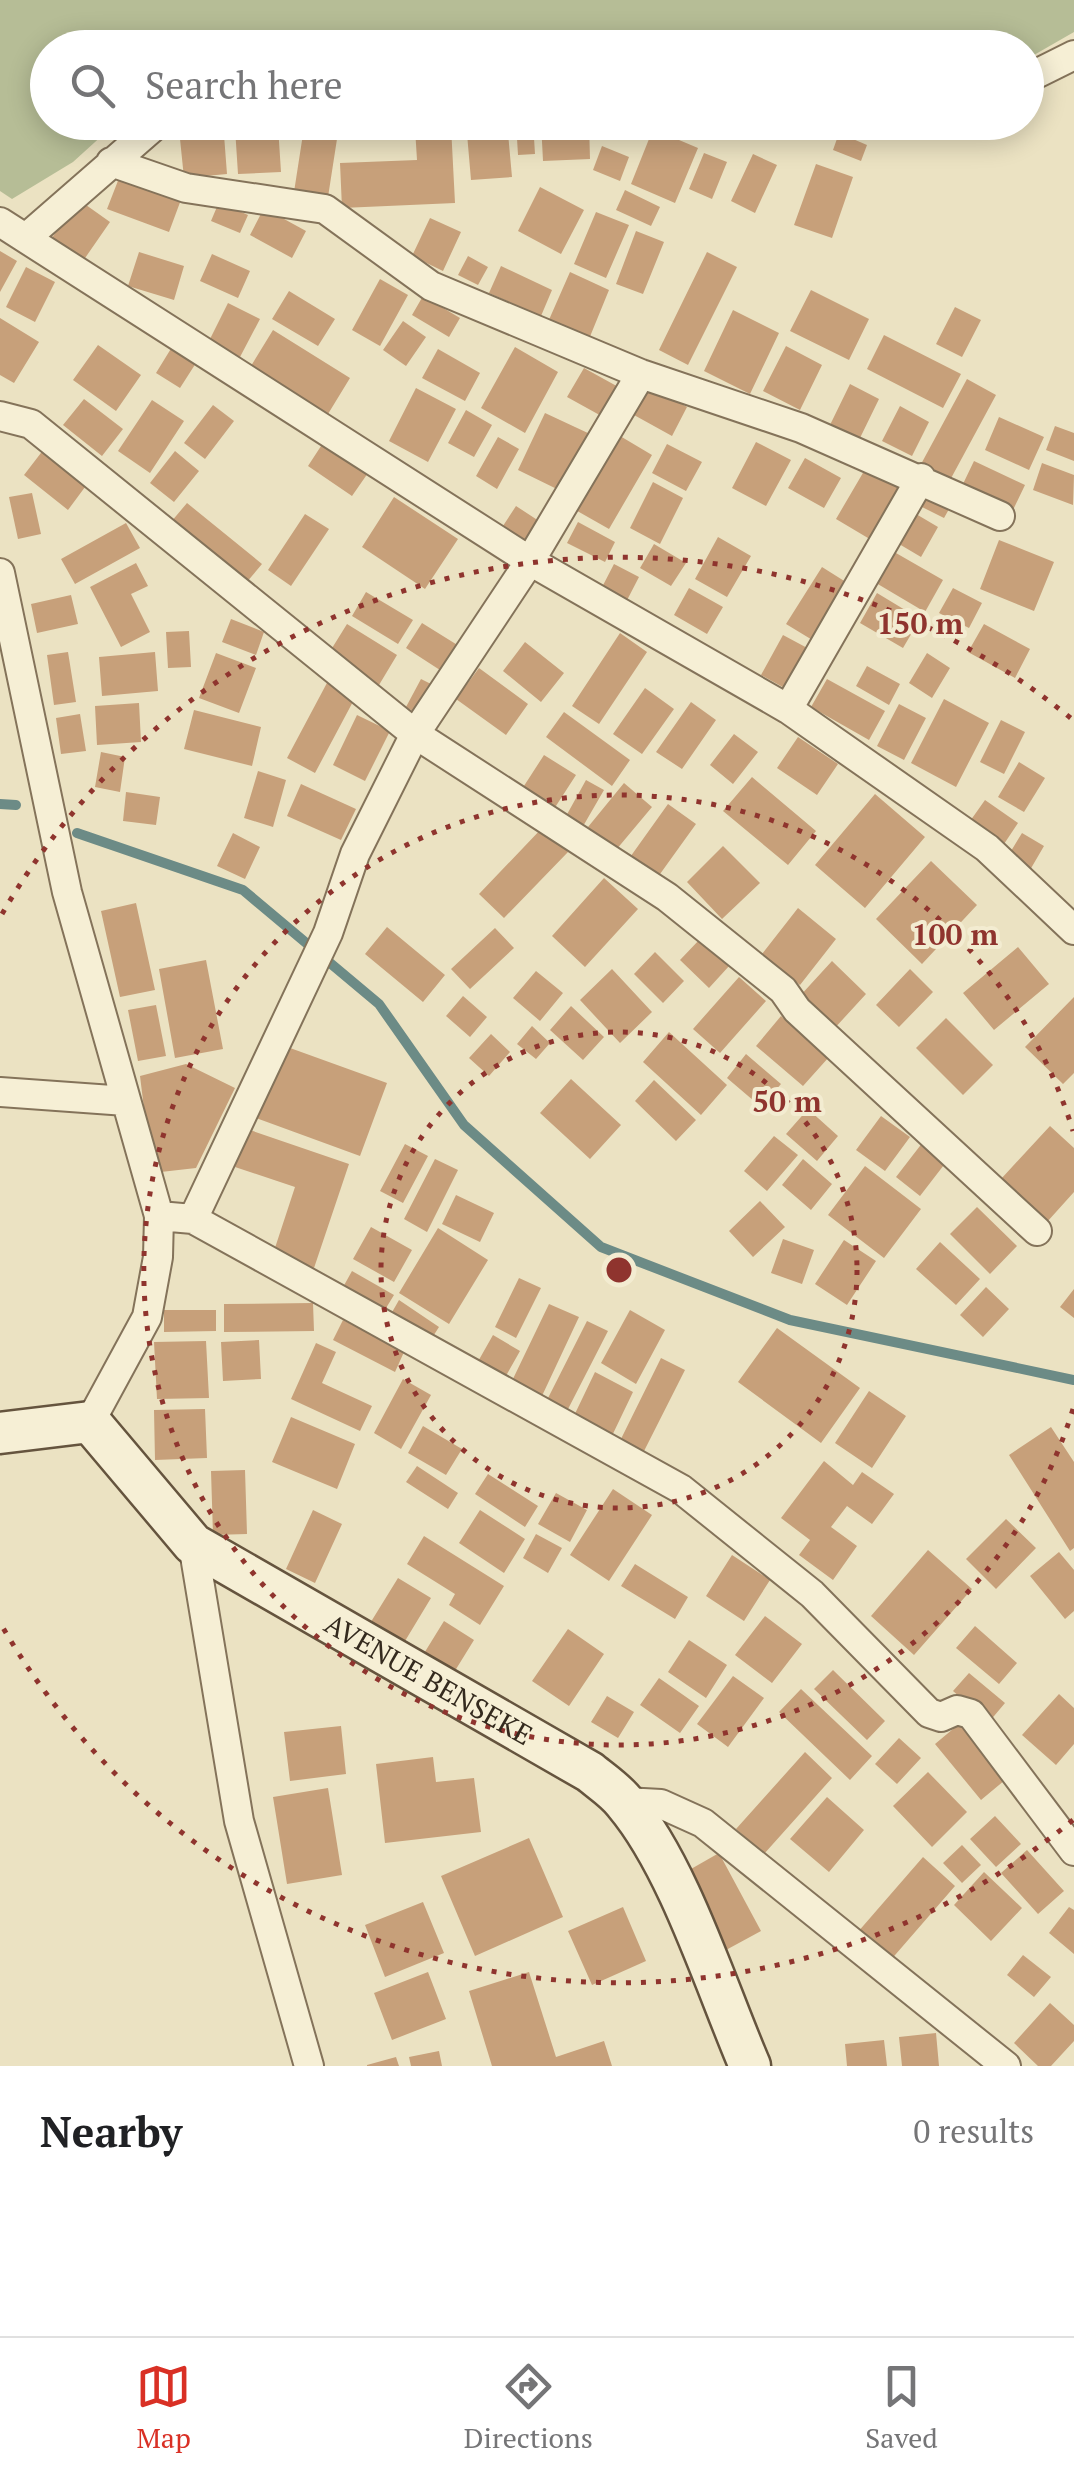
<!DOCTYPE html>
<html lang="en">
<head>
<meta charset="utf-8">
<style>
	:root { --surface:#fff; --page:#f2f2f2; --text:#202124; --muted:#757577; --line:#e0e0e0; --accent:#d93025 }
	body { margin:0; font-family:"PT Serif",serif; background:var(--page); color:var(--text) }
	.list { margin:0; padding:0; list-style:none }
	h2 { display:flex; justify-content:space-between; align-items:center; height:130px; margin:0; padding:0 40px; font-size:42px }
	h2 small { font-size:32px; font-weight:400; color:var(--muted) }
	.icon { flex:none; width:55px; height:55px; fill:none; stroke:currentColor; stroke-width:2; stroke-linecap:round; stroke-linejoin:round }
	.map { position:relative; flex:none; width:1074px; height:2066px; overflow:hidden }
	.search { position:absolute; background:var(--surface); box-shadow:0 5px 25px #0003; left:30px; right:30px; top:30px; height:110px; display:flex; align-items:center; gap:25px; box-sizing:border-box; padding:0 35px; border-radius:55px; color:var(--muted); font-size:38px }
	.sheet { height:270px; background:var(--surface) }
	nav { display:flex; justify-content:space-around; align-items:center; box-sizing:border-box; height:140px; border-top:2px solid var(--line); background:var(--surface); font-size:28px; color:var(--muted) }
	nav a { display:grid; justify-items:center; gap:5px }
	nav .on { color:var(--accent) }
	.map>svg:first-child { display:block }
</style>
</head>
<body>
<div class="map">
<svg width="1074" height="2066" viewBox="0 0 1074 2066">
	<rect width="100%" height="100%" fill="#ebe2c2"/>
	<!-- cemetery -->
	<path fill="#b6bd96" d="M0 0H1074V32L1027 59 1026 48H48V122L116 123 73 162 12 199 0 191Z"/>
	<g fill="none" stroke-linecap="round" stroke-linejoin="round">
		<!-- stream -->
		<path stroke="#6c8b86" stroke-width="10" d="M0 804 16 805
			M77 833 243 890 379 1004 464 1125 601 1247 790 1320 1074 1380"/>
	</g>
	<!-- building -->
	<path fill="#c7a07a" d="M466 122H507L512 177 471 180Z
		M516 122H533L535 154 518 155Z
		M541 122H589L590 159 543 161Z
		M278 126 281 172 238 174 235 128Z
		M451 126 455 203 342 208 340 163 417 160 415 128Z
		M653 129 698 148 675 203 631 184Z
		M839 133 867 145 861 161 833 150Z
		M303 134 337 139 328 197 294 192Z
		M224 135 227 174 184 178 180 139Z
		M602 146 629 157 620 181 593 170Z
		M704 153 727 162 712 199 689 189Z
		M753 154 777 165 755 213 731 201Z
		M816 164 853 177 832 238 794 225Z
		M121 173 182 197 169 232 107 209Z
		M540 187 584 210 561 254 518 231Z
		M625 190 660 207 651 226 616 210Z
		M79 200 110 222 83 261 51 239Z
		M219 202 248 215 240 233 211 221Z
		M264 208 306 231 292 258 250 235Z
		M596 212 629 225 606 278 574 264Z
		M430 218 461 232 443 271 412 256Z
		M636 231 664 242 643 294 616 284Z
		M0 251 17 261 0 292Z
		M139 252 184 266 174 300 128 286Z
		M707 252 737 267 688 365 659 350Z
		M212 254 250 271 238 298 200 281Z
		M468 256 488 267 478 285 458 275Z
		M501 266 552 290 541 316 489 293Z
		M26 267 55 282 35 322 6 307Z
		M570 272 609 290 589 339 548 322Z
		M380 279 408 295 380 346 352 330Z
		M811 290 869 319 849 360 790 331Z
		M289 291 335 319 318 346 272 319Z
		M423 296 460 318 449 337 412 315Z
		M228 303 260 319 240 357 209 341Z
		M955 307 981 320 962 357 936 344Z
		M733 310 779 333 750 394 704 371Z
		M0 318 39 342 14 383 0 375Z
		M403 321 426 337 406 366 383 350Z
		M273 330 350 378 328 414 251 366Z
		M884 335 961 374 943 408 867 369Z
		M98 345 141 375 116 411 73 380Z
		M786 346 822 365 800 410 763 391Z
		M172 347 196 363 180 388 156 373Z
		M515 347 558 372 525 433 481 408Z
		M438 349 480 373 465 401 422 378Z
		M584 368 622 389 605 418 567 397Z
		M967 379 996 395 949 482 920 466Z
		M850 384 879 399 859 440 830 425Z
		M649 386 687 407 672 436 634 415Z
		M416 388 456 409 428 462 389 441Z
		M84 399 123 429 102 456 63 425Z
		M152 400 184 421 150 473 118 451Z
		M213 405 234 421 205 459 184 443Z
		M900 406 929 422 912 456 882 441Z
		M466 410 492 425 474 457 448 443Z
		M545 413 590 434 563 492 518 470Z
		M999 417 1044 437 1029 470 985 450Z
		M1055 426 1074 433V461L1046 450Z
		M615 433 652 455 609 529 572 508Z
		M498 437 519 449 497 489 476 476Z
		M756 442 791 460 766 506 732 488Z
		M323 443 368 473 352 496 308 466Z
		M667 444 702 462 686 491 652 473Z
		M44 449 88 483 68 510 24 475Z
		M175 451 199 471 174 502 150 483Z
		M805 458 841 478 824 508 788 488Z
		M974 461 1025 485 1013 510 962 486Z
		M1042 463 1074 475 1073 505 1033 490Z
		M867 466 903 488 873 541 836 519Z
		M653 482 683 498 660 544 630 528Z
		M925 487 953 502 944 518 916 504Z
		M32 493 41 534 18 539 9 497Z
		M394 497 458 539 425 589 362 547Z
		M187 503 262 564 246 583 171 522Z
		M516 506 542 523 527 546 501 529Z
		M911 511 938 527 921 557 894 541Z
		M305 514 329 529 291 586 268 570Z
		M578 522 615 542 605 562 567 543Z
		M126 523 140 548 75 584 61 559Z
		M718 537 751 556 727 597 695 579Z
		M999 540 1054 562 1034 611 980 589Z
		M654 544 686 563 671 586 640 568Z
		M889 549 943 580 925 612 871 580Z
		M136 563 148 586 131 594 150 632 121 647 90 587Z
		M614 564 639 577 624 606 599 593Z
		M822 567 849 584 814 641 786 624Z
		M689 588 723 607 707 634 674 615Z
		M953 588 982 603 969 628 939 613Z
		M366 592 413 620 398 644 352 616Z
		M877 593 920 619 903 648 860 623Z
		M71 595 78 624 37 633 31 604Z
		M231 619 264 632 256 655 222 642Z
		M422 623 459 646 443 672 406 648Z
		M347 624 397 655 379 685 329 653Z
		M984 624 1030 649 1015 678 968 652Z
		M189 631 191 667 168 668 166 632Z
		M620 633 647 652 599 724 572 706Z
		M783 635 811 650 790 691 761 675Z
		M525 642 564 673 541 702 503 671Z
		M68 652 76 702 54 705 47 655Z
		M155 652 158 691 102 696 99 657Z
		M216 653 256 668 239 713 199 698Z
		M927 653 950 668 932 698 909 683Z
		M867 666 900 684 889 705 856 686Z
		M479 668 528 704 506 735 456 699Z
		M421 679 437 687 421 716 406 707Z
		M827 679 885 711 869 740 811 707Z
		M328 681 356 696 315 773 287 758Z
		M645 688 674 709 642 754 613 734Z
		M944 699 989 723 956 787 911 763Z
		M691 702 716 720 682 769 656 752Z
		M139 703 141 742 97 745 95 706Z
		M899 704 926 718 904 760 877 746Z
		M194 710 261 727 252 766 184 749Z
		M564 712 630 760 612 786 546 737Z
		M80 714 86 751 61 754 56 718Z
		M357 715 390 731 365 781 333 765Z
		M1001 720 1025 732 1004 774 980 762Z
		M734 734 758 752 733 784 710 765Z
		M798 737 838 764 817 795 777 768Z
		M101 752 125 757 120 792 95 787Z
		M544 755 576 775 554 809 522 789Z
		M1019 762 1045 778 1024 812 998 797Z
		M258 771 286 780 273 827 244 818Z
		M752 777 816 831 788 865 723 811Z
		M586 780 604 790 582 828 565 818Z
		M624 783 652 807 616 850 588 827Z
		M301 784 356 809 341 840 287 816Z
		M126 792 160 797 156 825 123 821Z
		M875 794 925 837 865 908 815 865Z
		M985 800 1018 823 1002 847 968 824Z
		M668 804 696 824 655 881 628 860Z
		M543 827 568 852 504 918 479 894Z
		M233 833 260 847 245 879 217 866Z
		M1022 833 1044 846 1030 870 1008 856Z
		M723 846 760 883 722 919 687 882Z
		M931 861 977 905 922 964 876 919Z
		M604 878 638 909 585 967 552 936Z
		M136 903 155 990 120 997 101 911Z
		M798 908 836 939 800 985 762 954Z
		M387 927 445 975 423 1002 365 954Z
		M495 928 514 948 470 989 451 969Z
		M701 938 730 965 709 988 680 960Z
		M1018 947 1049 984 994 1030 963 993Z
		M655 952 684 981 663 1003 634 974Z
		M206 960 223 1049 175 1058 159 969Z
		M832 961 866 994 833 1030 799 997Z
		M612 969 652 1012 620 1043 580 1000Z
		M910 969 933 992 899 1027 876 1005Z
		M536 971 563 993 540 1021 513 998Z
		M739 977 766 1001 720 1053 693 1029Z
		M463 996 487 1017 470 1037 446 1016Z
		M1074 997V1073L1063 1084 1025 1047Z
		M156 1005 166 1056 138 1061 128 1010Z
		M571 1006 604 1037 583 1060 550 1030Z
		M781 1016 829 1057 803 1086 756 1046Z
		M946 1018 993 1065 963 1095 916 1048Z
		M532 1026 550 1043 536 1059 517 1044Z
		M669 1032 727 1085 701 1115 643 1062Z
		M491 1034 510 1052 489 1076 469 1058Z
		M279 1044 387 1083 360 1156 253 1117Z
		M746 1054 781 1084 761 1107 727 1078Z
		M186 1064 235 1088 196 1168 152 1173 140 1076Z
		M571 1079 621 1125 590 1159 540 1113Z
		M654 1080 696 1120 676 1141 635 1101Z
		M808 1109 838 1136 817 1161 786 1134Z
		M881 1116 910 1137 885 1171 856 1150Z
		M1050 1126 1074 1148V1192L1047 1222 1001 1179Z
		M247 1129 349 1164 314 1268 273 1254 295 1187 235 1167Z
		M774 1136 798 1155 767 1191 744 1171Z
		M923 1142 947 1161 920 1196 896 1177Z
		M405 1144 428 1156 403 1203 380 1191Z
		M435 1159 458 1170 427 1232 404 1219Z
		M803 1159 832 1184 811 1210 782 1185Z
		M865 1166 921 1209 884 1258 828 1215Z
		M456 1195 494 1213 480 1242 442 1224Z
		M760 1201 785 1227 753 1257 729 1231Z
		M977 1207 1017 1246 990 1274 950 1234Z
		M371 1227 412 1250 394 1282 353 1259Z
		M438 1228 488 1260 449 1324 399 1293Z
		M783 1239 814 1250 802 1284 771 1273Z
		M844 1240 876 1261 847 1305 815 1284Z
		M940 1242 980 1279 956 1305 916 1269Z
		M352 1271 394 1295 383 1313 342 1289Z
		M519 1278 541 1288 516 1338 495 1327Z
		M986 1287 1009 1309 983 1337 960 1315Z
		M1074 1289V1318L1060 1307Z
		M399 1300 439 1327 430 1341 391 1314Z
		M313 1303 314 1331 224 1332V1304Z
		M549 1304 579 1317 541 1398 511 1383Z
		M164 1310H216V1331L164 1332Z
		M630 1310 665 1330 636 1384 601 1363Z
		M343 1320 404 1352 395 1372 333 1340Z
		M587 1321 608 1331 566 1413 546 1402Z
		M777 1328 860 1388 821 1443 738 1382Z
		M493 1335 520 1351 503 1381 476 1365Z
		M259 1340 261 1379 223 1381 221 1342Z
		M206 1341 209 1398 157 1399 154 1342Z
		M316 1343 336 1352 322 1383 372 1406 360 1431 291 1399Z
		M661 1358 685 1370 641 1457 618 1445Z
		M595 1372 633 1392 609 1442 571 1422Z
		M403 1379 431 1395 401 1449 374 1433Z
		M869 1391 906 1416 872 1468 835 1443Z
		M205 1409 207 1458 155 1460 154 1410Z
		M291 1417 355 1444 337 1489 272 1462Z
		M423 1426 462 1449 446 1475 408 1453Z
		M1051 1427 1074 1462V1548L1070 1551 1009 1455Z
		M824 1461 853 1485 862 1472 894 1494 872 1524 847 1506 831 1527 857 1546 833 1580 799 1555 810 1540 781 1518Z
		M417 1466 458 1493 448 1509 406 1482Z
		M245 1470 247 1534 213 1535 211 1471Z
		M488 1474 538 1506 525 1527 475 1494Z
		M613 1489 652 1515 609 1581 570 1555Z
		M556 1493 587 1510 570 1542 538 1524Z
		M313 1510 342 1524 315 1583 286 1569Z
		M480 1510 525 1539 504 1573 459 1543Z
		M1006 1519 1036 1548 996 1589 966 1559Z
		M536 1534 562 1548 548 1573 523 1558Z
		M424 1536 504 1586 480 1625 449 1605 455 1594 407 1564Z
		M928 1550 972 1589 914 1655 871 1616Z
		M1059 1552 1074 1570V1611L1065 1619 1030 1576Z
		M732 1555 770 1580 744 1621 706 1596Z
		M635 1564 688 1597 675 1619 621 1586Z
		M398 1578 431 1598 402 1646 369 1625Z
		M765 1616 802 1644 772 1683 735 1655Z
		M444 1621 474 1640 453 1674 423 1655Z
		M975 1626 1017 1663 999 1684 956 1648Z
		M568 1629 604 1654 569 1706 532 1681Z
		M689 1640 727 1665 706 1698 668 1672Z
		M833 1670 885 1721 867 1740 814 1689Z
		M969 1673 1005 1703 989 1722 953 1691Z
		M733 1676 764 1698 728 1747 697 1724Z
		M659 1678 699 1706 680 1733 640 1705Z
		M801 1689 872 1756 850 1780 779 1712Z
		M1059 1694 1074 1708V1744L1056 1765 1022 1735Z
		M607 1696 634 1712 618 1738 591 1722Z
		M959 1724 1005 1780 981 1800 935 1744Z
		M341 1726 346 1774 290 1781 284 1732Z
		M899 1738 921 1758 897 1784 875 1764Z
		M805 1752 832 1778 764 1854 736 1829Z
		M433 1757 436 1782 474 1778 481 1832 385 1843 376 1764Z
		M928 1772 967 1812 932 1847 893 1806Z
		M328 1788 342 1875 287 1884 273 1797Z
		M827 1797 864 1830 829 1872 790 1839Z
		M995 1816 1021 1844 996 1867 970 1839Z
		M529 1838 563 1917 475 1956 441 1876Z
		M962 1845 981 1865 962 1883 943 1863Z
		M1027 1850 1064 1891 1038 1914 1001 1873Z
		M719 1853 761 1931 726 1950 684 1873Z
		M923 1857 955 1886 889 1962 857 1933Z
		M984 1872 1022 1908 991 1941 954 1905Z
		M423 1902 444 1953 385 1977 365 1925Z
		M623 1907 646 1961 592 1985 568 1931Z
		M1069 1907 1074 1910V1954L1049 1933Z
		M1023 1955 1051 1977 1034 1997 1007 1975Z
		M428 1972 446 2019 392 2040 374 1993Z
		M529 1972 556 2057 604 2041 612 2066H492L469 1991Z
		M1050 2003 1074 2025V2041L1051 2066H1038L1014 2043Z
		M936 2033 939 2066H902L899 2037Z
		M884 2040 887 2066H847L845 2044Z
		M439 2051 442 2066H411L409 2057Z
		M396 2057 399 2066H367V2065Z"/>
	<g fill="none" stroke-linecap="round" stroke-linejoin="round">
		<defs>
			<path id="street" d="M1026 79 1074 55
				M111 162 186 188 325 209 431 286 641 374 801 428 1000 516
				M0 222 530 561 788 709 987 848 1074 930
				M27 237 159 122
				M0 416 31 424 415 734 667 897 783 990 797 1010 1037 1231
				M0 573 67 892 159 1216 158 1257 147 1317 90 1422
				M788 709 921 478
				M0 1092 126 1101
				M159 1216 193 1219 681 1489 812 1594 929 1713 941 1717 957 1710 971 1714 1074 1851
				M193 1219 328 933 355 854 415 734 530 561 641 374
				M193 1544 239 1821 309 2066
				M625 1802 661 1804 703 1823 1006 2066"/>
			<g id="secondary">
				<path id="s1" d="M0 1433 90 1422 193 1544 590 1772C602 1782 616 1791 625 1803 679 1867 716 1987 750 2066"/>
			</g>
		</defs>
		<!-- street casing -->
		<use href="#street" stroke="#84735a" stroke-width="32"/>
		<!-- secondary casing -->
		<use href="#secondary" stroke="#65543e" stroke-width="45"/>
		<!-- street -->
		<use href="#street" stroke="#f6efd5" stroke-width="28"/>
		<!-- secondary -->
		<use href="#secondary" stroke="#f6efd5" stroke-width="40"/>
	</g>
	<!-- distance rings -->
	<g fill="none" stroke="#8f342e" stroke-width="5" stroke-dasharray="5 10">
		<circle cx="619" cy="1270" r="238"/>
		<path d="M1073 1409A475 475 0 1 1 1073 1131"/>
		<path d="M1073 1820A713 713 0 0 1 2 1626M2 914A713 713 0 0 1 1073 720"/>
	</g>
	<g text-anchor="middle" stroke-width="8" stroke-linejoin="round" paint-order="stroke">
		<!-- street labels -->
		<g font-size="28" fill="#342a1e" stroke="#f3ecd1">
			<text dy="10" stroke="none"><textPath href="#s1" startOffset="522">AVENUE BENSEKE</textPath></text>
		</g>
	</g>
	<circle cx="619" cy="1270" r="15" fill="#8f342e" stroke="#f3ecd1" stroke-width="5"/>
	<g font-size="30" text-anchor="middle" font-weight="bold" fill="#8f342e" stroke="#f3ecd1" stroke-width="8" stroke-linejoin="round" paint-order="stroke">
		<text x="920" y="634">150 m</text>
		<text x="955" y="945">100 m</text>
		<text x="787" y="1112">50 m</text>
	</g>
</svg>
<div class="search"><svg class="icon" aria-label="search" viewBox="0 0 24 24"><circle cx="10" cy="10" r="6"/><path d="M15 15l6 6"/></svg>Search here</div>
</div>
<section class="sheet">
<h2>Nearby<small>0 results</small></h2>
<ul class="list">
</ul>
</section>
<nav>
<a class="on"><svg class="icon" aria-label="map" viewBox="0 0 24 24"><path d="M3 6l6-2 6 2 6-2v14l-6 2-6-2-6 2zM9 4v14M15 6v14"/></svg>Map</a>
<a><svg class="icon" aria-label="directions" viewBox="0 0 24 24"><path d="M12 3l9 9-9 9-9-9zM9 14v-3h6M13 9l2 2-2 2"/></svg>Directions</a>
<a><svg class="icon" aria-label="saved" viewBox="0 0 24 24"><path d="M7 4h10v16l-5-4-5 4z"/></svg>Saved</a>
</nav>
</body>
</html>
